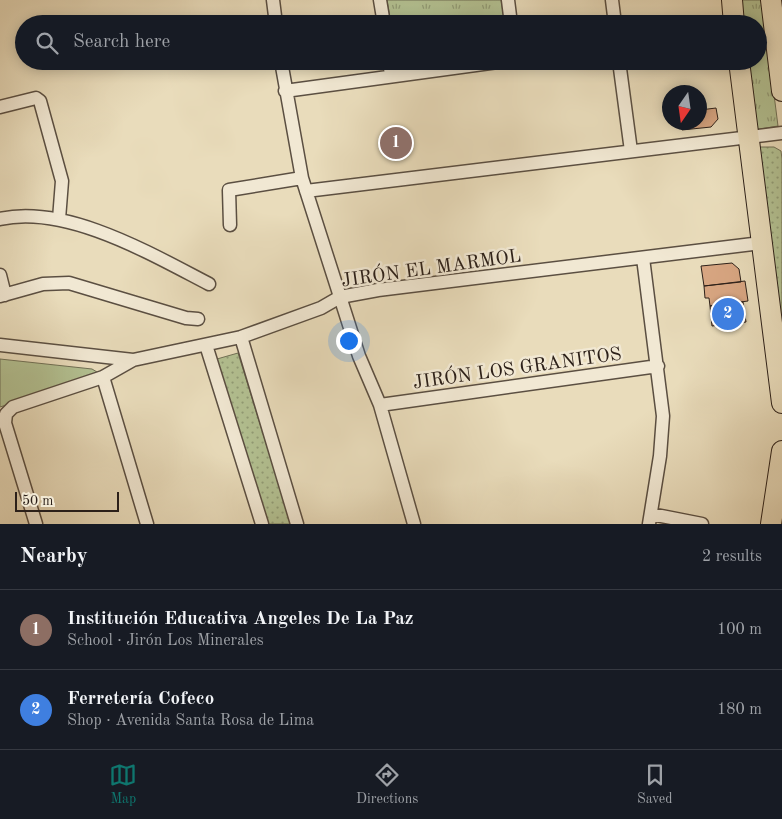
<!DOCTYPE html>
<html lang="en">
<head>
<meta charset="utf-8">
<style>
	:root { --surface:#171b24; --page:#242831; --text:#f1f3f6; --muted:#9ea1a6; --line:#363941; --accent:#0f766e }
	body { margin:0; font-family:"Old Standard TT",serif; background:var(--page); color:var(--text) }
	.compass { position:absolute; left:662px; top:85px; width:45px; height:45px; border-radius:50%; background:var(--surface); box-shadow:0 2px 12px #0003; rotate:193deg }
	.scale { position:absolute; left:15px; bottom:12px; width:104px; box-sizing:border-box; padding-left:5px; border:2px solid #2c2019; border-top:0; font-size:14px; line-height:18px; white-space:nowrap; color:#2c2019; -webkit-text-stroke:4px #f1e8d3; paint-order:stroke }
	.you { position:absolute; left:348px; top:340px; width:18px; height:18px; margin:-12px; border:4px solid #fff; border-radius:50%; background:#1a73e8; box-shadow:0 0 0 8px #1a73e833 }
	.badge { display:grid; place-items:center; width:32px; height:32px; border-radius:50%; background:var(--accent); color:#fff; font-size:16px; font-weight:700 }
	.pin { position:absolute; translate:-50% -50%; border:2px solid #fff; box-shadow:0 1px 5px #0006 }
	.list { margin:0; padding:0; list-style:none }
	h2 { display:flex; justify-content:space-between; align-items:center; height:65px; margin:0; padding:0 20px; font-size:21px }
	h2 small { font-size:16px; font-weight:400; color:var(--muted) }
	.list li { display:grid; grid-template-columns:32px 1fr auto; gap:15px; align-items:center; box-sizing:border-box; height:80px; padding:0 20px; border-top:1px solid var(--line) }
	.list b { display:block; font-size:19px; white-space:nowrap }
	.list p { margin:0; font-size:16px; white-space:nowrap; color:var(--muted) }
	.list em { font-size:16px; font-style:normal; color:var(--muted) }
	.icon { flex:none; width:28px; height:28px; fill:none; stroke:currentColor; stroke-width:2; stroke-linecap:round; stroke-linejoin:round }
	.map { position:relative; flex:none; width:782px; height:524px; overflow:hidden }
	.search { position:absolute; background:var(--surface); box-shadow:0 2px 12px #0003; left:15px; right:15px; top:15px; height:55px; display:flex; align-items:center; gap:12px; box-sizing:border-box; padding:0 18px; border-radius:28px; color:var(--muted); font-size:19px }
	.sheet { height:225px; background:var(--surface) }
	nav { display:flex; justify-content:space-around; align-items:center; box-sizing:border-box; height:70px; border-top:1px solid var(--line); background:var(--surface); font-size:14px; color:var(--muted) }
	nav a { display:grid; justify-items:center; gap:2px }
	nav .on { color:var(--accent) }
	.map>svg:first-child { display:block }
</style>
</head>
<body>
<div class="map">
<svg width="782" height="524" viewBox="0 0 782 524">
	<defs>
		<pattern id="grass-dots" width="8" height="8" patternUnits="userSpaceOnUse" patternTransform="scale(1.25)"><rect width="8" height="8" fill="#b3c192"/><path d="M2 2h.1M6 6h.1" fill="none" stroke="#929c76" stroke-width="1.8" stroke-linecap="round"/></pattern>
		<pattern id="park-tufts" width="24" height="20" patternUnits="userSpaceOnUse" patternTransform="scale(1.25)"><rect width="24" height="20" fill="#b3c192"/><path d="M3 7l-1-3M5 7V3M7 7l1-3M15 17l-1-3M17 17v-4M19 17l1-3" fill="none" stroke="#929c76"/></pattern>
	</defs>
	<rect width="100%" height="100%" fill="#e9dcbb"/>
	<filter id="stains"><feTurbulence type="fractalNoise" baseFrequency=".004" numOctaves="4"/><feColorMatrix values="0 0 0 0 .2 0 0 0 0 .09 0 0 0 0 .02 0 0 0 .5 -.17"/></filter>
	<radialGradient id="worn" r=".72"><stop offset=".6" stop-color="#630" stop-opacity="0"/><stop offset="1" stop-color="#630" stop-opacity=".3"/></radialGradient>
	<!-- grass -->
	<path fill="url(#grass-dots)" stroke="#707056" d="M759 147H774L781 151 782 159V353Z
		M238 353 291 524H268L217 359Z"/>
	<!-- park -->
	<path fill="url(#park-tufts)" stroke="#707056" d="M387 0H501L505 24H391Z
		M738 0H762L778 126 754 130 746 61H758V24H741Z"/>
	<!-- garden -->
	<path fill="#b3c192" stroke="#707056" d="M0 359 92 369 97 372 88 379 0 407Z"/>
	<!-- building -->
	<path fill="#d8a682" stroke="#2c2019" d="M716 108 718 119 711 127 682 130V122H700V110Z
		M732 263 739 269 741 282 704 286 701 266Z
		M745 281 748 301 710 306 709 298H705L704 286Z
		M743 302 746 322 712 326 710 306Z"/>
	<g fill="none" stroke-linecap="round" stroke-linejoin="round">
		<defs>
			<path id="street" d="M273 0 276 24
				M380 0 384 24
				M508 0 511 24
				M612 0 615 24
				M281 61 302 178 359 356 380 405 414 524
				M389 61 391 75
				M619 61 631 151
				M285 91 505 61
				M0 107 36 98 40 101 62 181 59 219
				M306 191 782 133
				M0 219C66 204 151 254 209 284
				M230 225 229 190 302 178
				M643 258 663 416 660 456 649 524
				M0 275 5 295
				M0 296 43 284 69 283 186 318 198 319
				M241 337 297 524
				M0 345 133 360
				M206 345 262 524
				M103 377 147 524
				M380 405 658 366
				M651 514 702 524
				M36 524 5 423 6 414 13 407 103 377 133 360 241 337 321 308 340 297 378 290 761 243"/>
			<path id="primary" d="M732 0 734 24
				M771 0 782 91
				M739 61 782 403
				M771 524 782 451"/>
		</defs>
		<!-- street casing -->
		<use href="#street" stroke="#5b4f42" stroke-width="15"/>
		<!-- primary casing -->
		<use href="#primary" stroke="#2c2019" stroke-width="22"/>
		<!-- street -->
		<use href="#street" stroke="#f1e8d3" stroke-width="12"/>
		<!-- primary -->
		<use href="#primary" stroke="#e9dcbb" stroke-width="20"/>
	</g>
	<g text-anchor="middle" stroke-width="5" stroke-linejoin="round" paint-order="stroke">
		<!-- street labels -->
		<g font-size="19" fill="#2c2019" stroke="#f1e8d3">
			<text transform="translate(431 267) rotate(-8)" y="7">JIRÓN EL MARMOL</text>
			<text transform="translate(517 367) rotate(-8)" y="7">JIRÓN LOS GRANITOS</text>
		</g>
	</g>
	<rect width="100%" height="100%" filter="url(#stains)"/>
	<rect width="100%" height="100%" fill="url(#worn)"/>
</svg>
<svg class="compass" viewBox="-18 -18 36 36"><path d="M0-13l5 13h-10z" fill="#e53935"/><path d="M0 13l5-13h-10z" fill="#9ea1a6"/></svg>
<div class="scale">50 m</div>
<div class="you"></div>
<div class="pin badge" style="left:396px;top:143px;background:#8d6e63">1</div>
<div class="pin badge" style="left:728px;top:314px;background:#3f7fe0">2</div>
<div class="search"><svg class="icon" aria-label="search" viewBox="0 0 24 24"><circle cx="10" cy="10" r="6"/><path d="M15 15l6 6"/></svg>Search here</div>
</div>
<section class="sheet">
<h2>Nearby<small>2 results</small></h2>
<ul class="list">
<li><span class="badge" style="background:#8d6e63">1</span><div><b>Institución Educativa Angeles De La Paz</b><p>School · Jirón Los Minerales</p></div><em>100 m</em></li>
<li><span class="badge" style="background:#3f7fe0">2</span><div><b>Ferretería Cofeco</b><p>Shop · Avenida Santa Rosa de Lima</p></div><em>180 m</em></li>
</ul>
</section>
<nav>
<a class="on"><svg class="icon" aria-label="map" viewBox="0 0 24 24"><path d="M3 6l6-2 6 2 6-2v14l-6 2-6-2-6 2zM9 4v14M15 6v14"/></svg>Map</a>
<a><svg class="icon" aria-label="directions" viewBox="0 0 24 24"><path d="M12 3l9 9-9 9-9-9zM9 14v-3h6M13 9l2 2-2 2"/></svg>Directions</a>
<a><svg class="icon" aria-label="saved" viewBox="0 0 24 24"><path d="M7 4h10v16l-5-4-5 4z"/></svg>Saved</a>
</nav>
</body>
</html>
